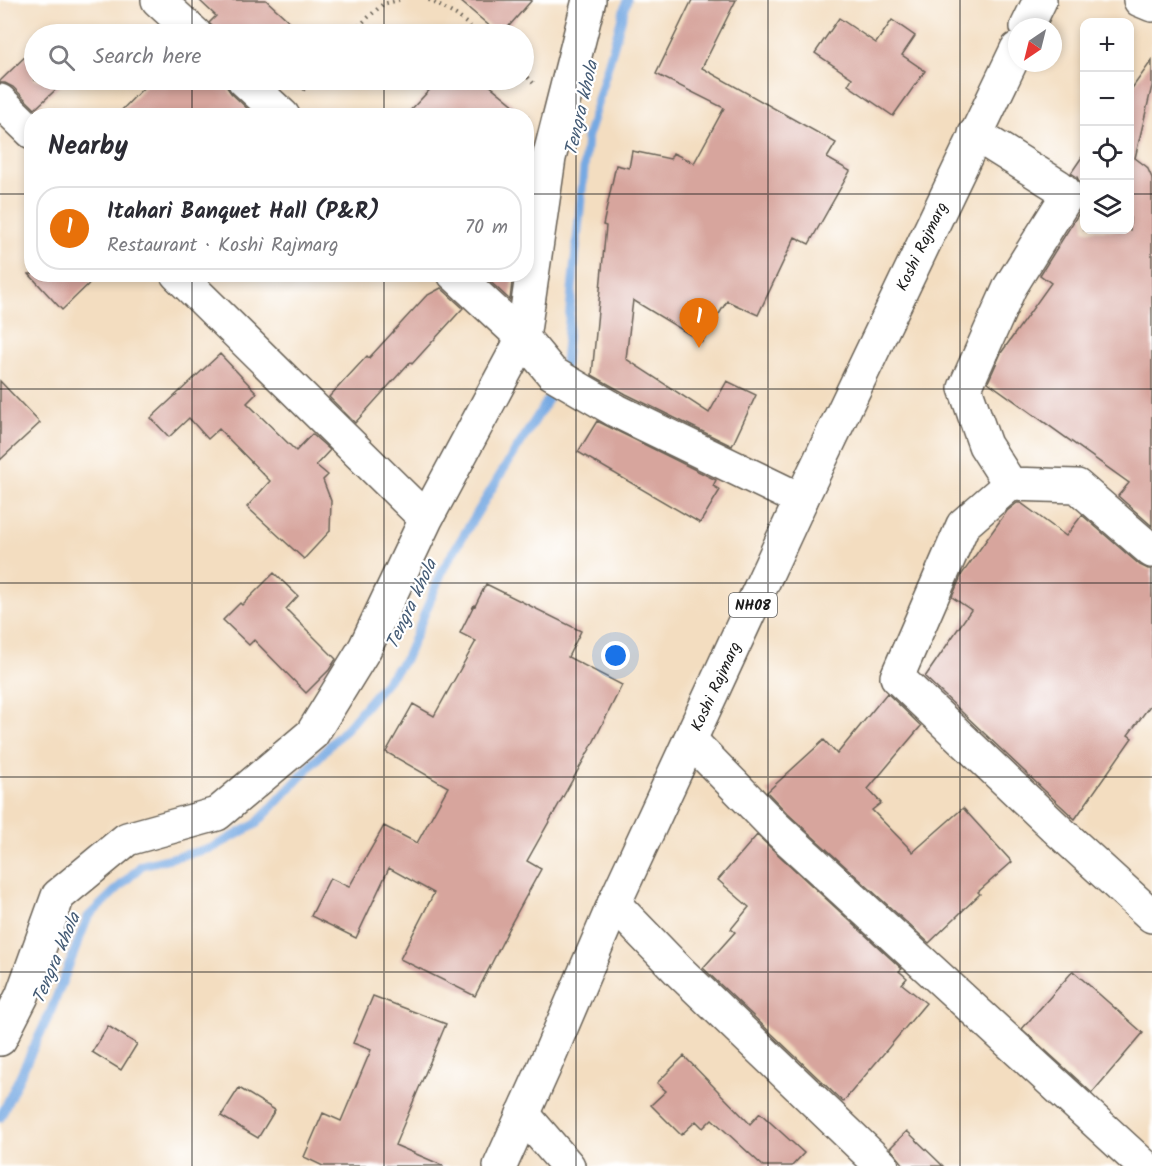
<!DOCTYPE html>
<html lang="en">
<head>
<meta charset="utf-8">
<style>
	:root { --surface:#fff; --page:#f2f2f3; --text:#2b2b33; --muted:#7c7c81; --line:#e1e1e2; --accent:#ea580c }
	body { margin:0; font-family:Kalam,sans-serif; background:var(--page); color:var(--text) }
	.controls { position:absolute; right:18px; top:18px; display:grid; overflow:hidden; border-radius:12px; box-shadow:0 3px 9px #0003 }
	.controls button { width:54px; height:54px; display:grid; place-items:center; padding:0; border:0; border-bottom:2px solid var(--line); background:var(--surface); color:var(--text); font:30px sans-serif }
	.compass { position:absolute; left:1008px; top:18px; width:54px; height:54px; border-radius:50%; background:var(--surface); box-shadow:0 3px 9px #0003; rotate:215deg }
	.you { position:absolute; left:616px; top:656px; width:21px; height:21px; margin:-15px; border:4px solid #fff; border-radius:50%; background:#1a73e8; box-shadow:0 0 0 9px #1a73e833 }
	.badge { display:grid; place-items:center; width:39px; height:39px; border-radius:50%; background:var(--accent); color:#fff; font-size:20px; font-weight:700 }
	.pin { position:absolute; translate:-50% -50px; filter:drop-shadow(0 2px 3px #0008) }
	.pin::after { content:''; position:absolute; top:32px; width:21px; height:18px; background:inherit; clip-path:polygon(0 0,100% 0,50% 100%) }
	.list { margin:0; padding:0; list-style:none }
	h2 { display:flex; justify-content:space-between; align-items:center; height:78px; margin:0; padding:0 24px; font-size:26px }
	h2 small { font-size:20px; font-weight:400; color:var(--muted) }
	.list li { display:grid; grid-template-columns:39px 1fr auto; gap:18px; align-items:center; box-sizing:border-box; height:84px; margin:0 12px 12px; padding:0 12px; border:2px solid var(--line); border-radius:24px }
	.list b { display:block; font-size:22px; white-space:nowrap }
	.list p { margin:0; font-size:20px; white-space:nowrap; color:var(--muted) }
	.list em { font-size:20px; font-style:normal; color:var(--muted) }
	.icon { flex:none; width:33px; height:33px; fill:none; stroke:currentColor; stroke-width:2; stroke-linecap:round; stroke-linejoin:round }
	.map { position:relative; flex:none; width:1152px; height:1166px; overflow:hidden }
	.search { position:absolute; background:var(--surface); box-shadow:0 3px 9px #0003; left:24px; top:24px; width:510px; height:66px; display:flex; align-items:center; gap:15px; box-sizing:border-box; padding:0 21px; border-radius:33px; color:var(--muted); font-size:22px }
	.panel { position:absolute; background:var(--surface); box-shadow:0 3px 9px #0003; left:24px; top:108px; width:510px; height:174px; border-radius:24px }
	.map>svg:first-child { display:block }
</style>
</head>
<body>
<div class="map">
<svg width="1152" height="1166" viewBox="0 0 1152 1166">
	<rect width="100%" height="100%" fill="#fff"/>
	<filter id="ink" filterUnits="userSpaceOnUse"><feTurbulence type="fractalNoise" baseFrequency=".0167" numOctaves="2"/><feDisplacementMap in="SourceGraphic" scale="12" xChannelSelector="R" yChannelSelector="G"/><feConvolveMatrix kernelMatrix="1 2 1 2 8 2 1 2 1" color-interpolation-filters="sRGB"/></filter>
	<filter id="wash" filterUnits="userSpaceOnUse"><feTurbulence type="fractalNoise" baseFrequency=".008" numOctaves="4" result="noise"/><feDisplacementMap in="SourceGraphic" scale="24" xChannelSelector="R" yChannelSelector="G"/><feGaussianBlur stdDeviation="1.35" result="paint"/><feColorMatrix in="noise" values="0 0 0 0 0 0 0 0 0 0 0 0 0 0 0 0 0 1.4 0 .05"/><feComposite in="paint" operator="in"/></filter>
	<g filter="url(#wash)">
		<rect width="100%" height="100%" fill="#f3ddc0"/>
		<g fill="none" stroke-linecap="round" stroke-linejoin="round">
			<!-- stream -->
			<path stroke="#76a9e2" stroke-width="9" d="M564 372 587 138 627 0
				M0 1118 50 1013 88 917 142 865 212 848 256 824 352 722 406 658 443 569 502 472 558 384"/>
		</g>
		<g id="blocks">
			<!-- building -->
			<path fill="#d7a59d" d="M199 0H266L303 34H220L209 23 216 16Z
				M459 0H532L502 34H499Z
				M692 0H736L702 68 836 143 827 158 850 171 809 244 795 237 758 315 727 301 702 342 633 300 626 359 709 413 727 381 756 395 732 446 626 394 592 375 606 226 603 225 616 165 629 168 632 151 670 159 673 153 694 163 724 108 656 74Z
				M839 18 876 43 892 20 915 36 902 55 925 71 893 116 848 85 852 78 815 53Z
				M34 48V80H66L35 109 13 87 5 83H0V81Z
				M1152 60V86L1135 158 1147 167 1152 178V526L1118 496 1129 483 988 382 1001 353 1051 283 1040 275 1084 205V230H1130V91Z
				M151 80H226V86L231 93 255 116H116Z
				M439 80H483L527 116H405Z
				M1084 154V187L1080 184 1077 177 1071 173Z
				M29 274H99L62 310Z
				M482 274H513L510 300Z
				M441 288 463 308 412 364 410 362 355 423 329 397 367 356 369 358 426 296Z
				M220 354 257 393 247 403 296 451 312 434 330 450 316 465 328 475 323 480 331 501 330 531 304 559 247 507 270 481 219 429 208 439 189 418 169 437 151 418Z
				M0 381 40 423 0 460Z
				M597 421 716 480 713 486 720 490 700 523 578 452Z
				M1017 503H1021L1066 536 1082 515 1140 565 1148 569H1152V703L1128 735 1132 738 1075 819 1045 791 925 677 971 610 952 597 962 574 1007 511Z
				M274 573 298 596 286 609 336 659 329 670 306 693 254 640 249 645 223 620 240 603 242 605Z
				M486 584 581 631 568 657 622 685 591 747 527 861 541 869 506 933H507L475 996 400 959 434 893 389 868 356 938 311 916 330 878 349 887 384 826 417 843 448 787 386 752 413 704 434 716 476 641 460 633 474 605 475 606Z
				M887 693 921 726 868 789 881 803 872 810 913 852 963 808 1012 862 978 892 980 894 929 943 788 814 767 792 824 740 837 754Z
				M757 835 902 969 899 971 907 978 902 984 926 1003 843 1102 703 968 735 932 731 929 749 907 718 880Z
				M1073 971 1143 1033 1092 1093 1022 1029Z
				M373 996 446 1024 395 1145 444 1166H323L304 1157 323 1113 341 1121 371 1050 353 1043Z
				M108 1026 137 1044 121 1070 92 1052Z
				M684 1056 750 1124 760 1113 804 1153 792 1166H763L712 1119 703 1128 696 1121 681 1135 651 1105 666 1091 657 1083Z
				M239 1088 275 1110 258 1138 221 1116Z
				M907 1131 943 1166H905L890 1148Z"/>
		</g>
	</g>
	<g filter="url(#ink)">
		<use href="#blocks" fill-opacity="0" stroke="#676055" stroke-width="1.5"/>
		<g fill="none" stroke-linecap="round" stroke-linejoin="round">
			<defs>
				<path id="minor" d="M158 0 195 34
					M1140 0 1152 5
					M244 80 283 116
					M0 101 32 132
					M975 134 1058 186 1064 191 1065 199 1010 287 965 388 985 445 1010 484 1077 486 1152 551
					M177 274 426 519
					M454 274 523 338 552 373 617 411 801 500
					M1010 484 963 525 897 677 1059 831 1152 916
					M690 740 775 827 1144 1166
					M614 904 680 972 882 1166
					M0 1039 22 996 58 896 127 839 217 814 312 734 365 648 426 519 523 338 549 158 589 0
					M523 1114 568 1166"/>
				<path id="primary" d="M1027 27 1040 0
					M500 1166 544 1068 614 904 801 500 1017 49"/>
			</defs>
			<!-- minor casing -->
			<use href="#minor" stroke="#676055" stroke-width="36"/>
			<!-- primary casing -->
			<use href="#primary" stroke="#676055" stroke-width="36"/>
			<!-- path -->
			<path stroke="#676055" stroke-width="4" stroke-dasharray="1.5 4.5" stroke-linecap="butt" d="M429 0 456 15 480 34
				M350 34 383 4 399 0
				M524 73 535 85
				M303 90 313 80"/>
			<!-- minor -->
			<use href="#minor" stroke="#fff" stroke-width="33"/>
			<!-- primary -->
			<use href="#primary" stroke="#fff" stroke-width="33"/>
		</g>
	</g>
	<!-- grid -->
	<path fill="none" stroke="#1c1c1c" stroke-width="1.5" stroke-opacity="0.55" d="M192 0V34M384 0V34M576 0V1166M768 0V1166M960 0V1166M192 80V116M384 80V116M0 194H32M526 194H1084M1130 194H1152M192 274V1166M384 274V1166M0 389H1152M0 583H1152M0 777H1152M0 972H1152"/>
	<g text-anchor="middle" stroke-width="4.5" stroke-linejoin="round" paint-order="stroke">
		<!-- shield labels -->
		<rect fill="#fff" stroke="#606060" stroke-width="1.5" x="729" y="593" width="48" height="24" rx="4.5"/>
		<g font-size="15" font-weight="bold" fill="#1c1c1c">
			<text x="753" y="610">NH08</text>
		</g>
		<!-- street labels -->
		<g font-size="16" fill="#1c1c1c" stroke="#fff">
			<text transform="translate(921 246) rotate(-64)" y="6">Koshi Rajmarg</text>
			<text transform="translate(715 686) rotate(-65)" y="6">Koshi Rajmarg</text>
		</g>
		<!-- water labels -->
		<g font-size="18" font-style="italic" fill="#445b75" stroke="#fff">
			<text transform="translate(581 108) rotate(-77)" y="6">Tengra khola</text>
			<text transform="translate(411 604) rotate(-65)" y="6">Tengra khola</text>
			<text transform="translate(56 958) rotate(-67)" y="6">Tengra khola</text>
		</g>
	</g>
</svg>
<div class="controls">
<button>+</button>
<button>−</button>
<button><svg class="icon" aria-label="locate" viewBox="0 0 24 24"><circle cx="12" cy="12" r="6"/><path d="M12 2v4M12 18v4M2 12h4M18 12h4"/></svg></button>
<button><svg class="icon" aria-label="layers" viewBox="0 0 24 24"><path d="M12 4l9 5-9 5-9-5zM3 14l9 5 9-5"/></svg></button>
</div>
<svg class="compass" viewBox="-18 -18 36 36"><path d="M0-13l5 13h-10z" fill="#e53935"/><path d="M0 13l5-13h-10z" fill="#7c7c81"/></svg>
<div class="you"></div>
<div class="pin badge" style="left:699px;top:348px;background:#e8710a">1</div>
<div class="search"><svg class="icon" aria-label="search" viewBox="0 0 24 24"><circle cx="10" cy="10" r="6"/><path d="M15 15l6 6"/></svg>Search here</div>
<section class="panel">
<h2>Nearby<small></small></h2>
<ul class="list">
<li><span class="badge" style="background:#e8710a">1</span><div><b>Itahari Banquet Hall (P&amp;R)</b><p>Restaurant · Koshi Rajmarg</p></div><em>70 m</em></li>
</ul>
</section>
</div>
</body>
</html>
